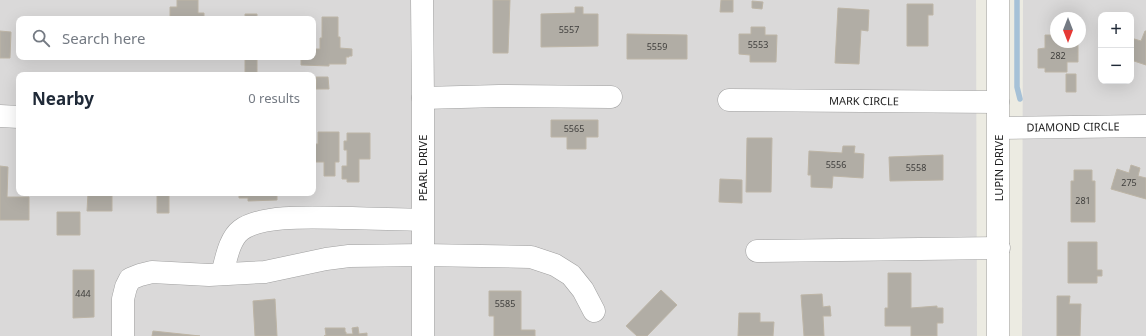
<!DOCTYPE html>
<html lang="en">
<head>
<meta charset="utf-8">
<style>
	:root { --surface:#fff; --page:#f2f2f3; --text:#1f2937; --muted:#747a83; --line:#e0e1e3 }
	body { margin:0; font-family:"Noto Sans",sans-serif; background:var(--page); color:var(--text) }
	.controls { position:absolute; right:12px; top:12px; display:grid; overflow:hidden; border-radius:8px; box-shadow:0 4px 16px #0002 }
	.controls button { width:36px; height:36px; display:grid; place-items:center; padding:0; border:0; border-bottom:1px solid var(--line); background:var(--surface); color:var(--text); font:20px sans-serif }
	.compass { position:absolute; left:1050px; top:12px; width:36px; height:36px; border-radius:50%; background:var(--surface); box-shadow:0 4px 16px #0002; rotate:180deg }
	.list { margin:0; padding:0; list-style:none }
	h2 { display:flex; justify-content:space-between; align-items:center; height:52px; margin:0; padding:0 16px; font-size:17px }
	h2 small { font-size:13px; font-weight:400; color:var(--muted) }
	.icon { flex:none; width:22px; height:22px; fill:none; stroke:currentColor; stroke-width:2; stroke-linecap:round; stroke-linejoin:round }
	.map { position:relative; flex:none; width:1146px; height:336px; overflow:hidden }
	.search { position:absolute; background:var(--surface); box-shadow:0 4px 16px #0002; left:16px; top:16px; width:300px; height:44px; display:flex; align-items:center; gap:10px; box-sizing:border-box; padding:0 14px; border-radius:8px; color:var(--muted); font-size:15px }
	.panel { position:absolute; background:var(--surface); box-shadow:0 4px 16px #0002; left:16px; top:72px; width:300px; height:124px; border-radius:8px }
	.map>svg:first-child { display:block }
</style>
</head>
<body>
<div class="map">
<svg width="1146" height="336" viewBox="0 0 1146 336">
	<rect width="100%" height="100%" fill="#ecebe2"/>
	<!-- residential -->
	<path fill="#dad9d9" fill-rule="evenodd" d="M0 0H976L977 336H0ZM19 19H313V57H19ZM19 75H313V193H19Z
		M1023 0H1146V336H1022ZM1101 15H1131V81H1101ZM1056 18H1080V42H1056Z"/>
	<g fill="none" stroke-linecap="round" stroke-linejoin="round">
		<!-- stream -->
		<path stroke="#a6c1d7" stroke-width="5.5" d="M1017 0V87L1020 99"/>
	</g>
	<!-- building -->
	<path fill="#b1ada5" stroke="#bdb5a6" d="M177 0H198V13H204V19H170V7H177Z
		M493 0H510L508 53H493Z
		M721 0H733V12H720Z
		M752 1 763 2 762 9 752 8Z
		M907 4H933V15H928V46H907Z
		M575 7H583V14H598V46L541 47V14L575 13Z
		M838 8 869 10 868 31 861 30 859 64 835 63Z
		M245 14H257V19H245Z
		M322 17H338V37H340V48L352 49V56H349V57H346V64H329V66L301 65V57H313V49H320V38H322Z
		M751 27H765V35H777L776 62H750V55L739 54V34H751Z
		M0 31 11 32 10 58H0Z
		M1145 31H1146V65L1131 60V38L1141 41Z
		M627 34 687 35V59H627Z
		M1045 35H1056V42H1078V62H1067V72H1045V68H1038V49L1045 48Z
		M245 57H257V73H245Z
		M1066 74H1076V92H1066Z
		M316 77H328L329 89H316Z
		M551 120H598V137H586V149H567V137H551Z
		M318 132H339V162H335V176H324V162H313V144H318Z
		M347 133H370V159H359V182H347V179H342V166H347V150H344V141H347Z
		M747 138H772L771 192H746Z
		M843 146H855L854 153 864 154 863 178 833 176 832 188 811 187V175H808L809 151 842 153Z
		M943 155V180L890 181 889 157Z
		M1131 165 1140 168 1138 176 1146 178V199L1111 189 1117 169 1129 173Z
		M0 166 8 167 7 197H29V220H0Z
		M1074 170H1092V181H1095V222H1071V181H1074Z
		M720 179 742 180V203L719 202Z
		M88 193H112V211H87Z
		M157 193H169V213H157Z
		M239 193H277V200L248 201V198H239Z
		M57 212H80V235H57Z
		M1068 242H1097V270H1102V276H1097V283H1068Z
		M73 270H94V317L73 318Z
		M888 273H911V308L937 306V308H943V323H937V336H911V326H885V308H888Z
		M661 290 677 305 647 336H637L626 326Z
		M489 291H521V330H535V336H494V316H489Z
		M822 294 823 307 830 306 831 316H823L824 336H804L801 295Z
		M1057 296H1070L1069 304H1081L1080 336H1057Z
		M275 299 277 336H255L253 301Z
		M739 313H760V322H774L773 336H738Z
		M358 327 359 334 367 333V336H324L326 335 325 328H345V332H346V334H353L352 328Z
		M153 331 200 336H152Z"/>
	<g fill="none" stroke-linecap="round" stroke-linejoin="round">
		<defs>
			<g id="minor">
				<path d="M422 0 423 98V336"/>
				<path d="M423 98 499 96 611 97"/>
				<path id="s1" d="M729 100 998 102"/>
				<path d="M0 116 19 117"/>
				<path id="s2" d="M999 128 1146 126"/>
				<path d="M757 251 999 248"/>
				<path d="M222 274C226 260 229 239 241 230 264 213 324 218 352 218 375 219 399 219 422 220"/>
				<path d="M123 336V299L126 287 130 279 140 275 152 272 209 275 265 272 326 259 349 256 423 255 531 257 555 265 571 275 583 290 594 311"/>
				<path d="M998 336V0"/>
			</g>
		</defs>
		<!-- minor casing -->
		<use href="#minor" stroke="#a0a0a0" stroke-width="23"/>
		<!-- minor -->
		<use href="#minor" stroke="#fff" stroke-width="22"/>
	</g>
	<g text-anchor="middle" stroke-width="3" stroke-linejoin="round" paint-order="stroke">
		<!-- number labels -->
		<g font-size="9" fill="#41403e">
			<text x="569" y="33">5557</text>
			<text x="758" y="48">5553</text>
			<text x="657" y="50">5559</text>
			<text x="1058" y="59">282</text>
			<text x="574" y="132">5565</text>
			<text x="836" y="168">5556</text>
			<text x="916" y="171">5558</text>
			<text x="1129" y="186">275</text>
			<text x="1083" y="204">281</text>
			<text x="83" y="297">444</text>
			<text x="505" y="307">5585</text>
		</g>
		<!-- street labels -->
		<g font-size="11" fill="#1c1c1c" stroke="#fff">
			<text dy="4" stroke="none"><textPath href="#s1" startOffset="135">MARK CIRCLE</textPath></text>
			<text dy="4" stroke="none"><textPath href="#s2" startOffset="74">DIAMOND CIRCLE</textPath></text>
			<text transform="translate(423 168) rotate(-90)" y="4">PEARL DRIVE</text>
			<text transform="translate(999 168) rotate(-90)" y="4">LUPIN DRIVE</text>
		</g>
	</g>
</svg>
<div class="controls">
<button>+</button>
<button>−</button>
</div>
<svg class="compass" viewBox="-18 -18 36 36"><path d="M0-13l5 13h-10z" fill="#e53935"/><path d="M0 13l5-13h-10z" fill="#747a83"/></svg>
<div class="search"><svg class="icon" aria-label="search" viewBox="0 0 24 24"><circle cx="10" cy="10" r="6"/><path d="M15 15l6 6"/></svg>Search here</div>
<section class="panel">
<h2>Nearby<small>0 results</small></h2>
<ul class="list">
</ul>
</section>
</div>
</body>
</html>
